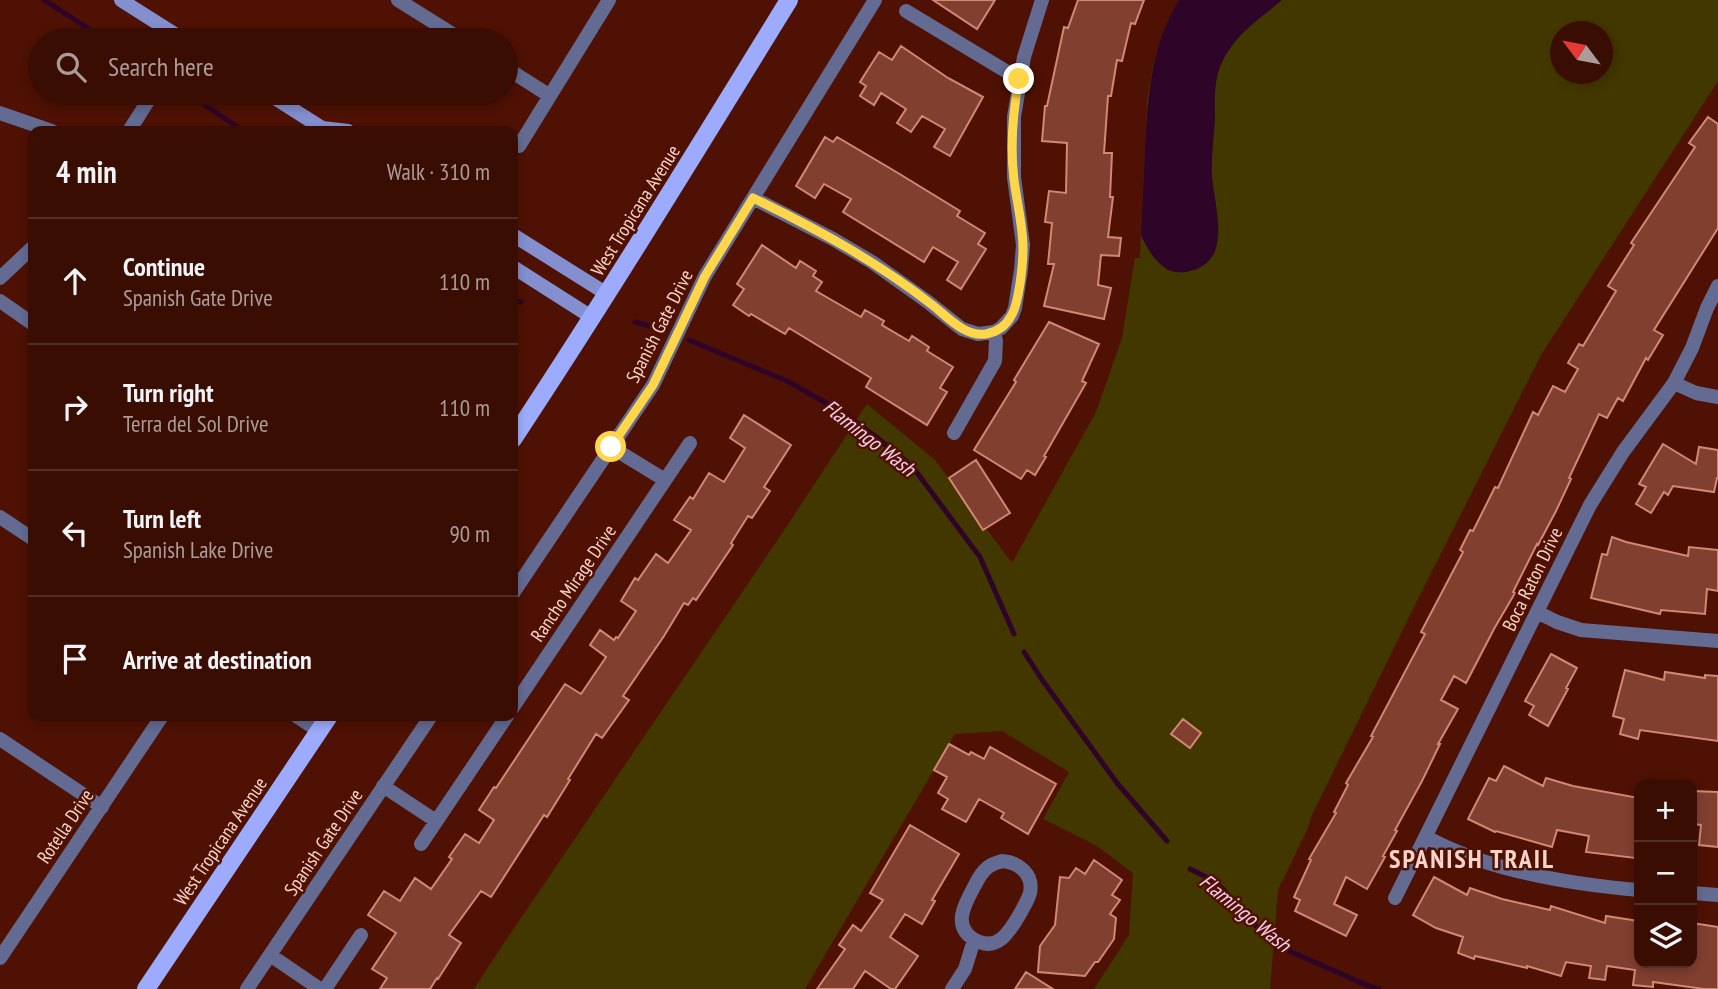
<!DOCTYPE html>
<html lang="en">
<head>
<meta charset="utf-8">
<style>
	:root { --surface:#3a0d02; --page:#41160c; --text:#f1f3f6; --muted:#ab9c99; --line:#542d24 }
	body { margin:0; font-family:"PT Sans Narrow",sans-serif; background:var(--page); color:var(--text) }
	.controls { position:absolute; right:21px; bottom:21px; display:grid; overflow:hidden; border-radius:14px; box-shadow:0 4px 10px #0003 }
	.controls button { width:63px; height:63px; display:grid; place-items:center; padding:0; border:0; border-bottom:2px solid var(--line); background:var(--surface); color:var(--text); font:35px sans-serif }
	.compass { position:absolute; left:1550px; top:21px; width:63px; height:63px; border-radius:50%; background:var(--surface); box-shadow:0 4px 10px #0003; rotate:302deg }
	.stop { position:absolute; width:21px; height:21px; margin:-16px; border:5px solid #ffd54a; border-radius:50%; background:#fff }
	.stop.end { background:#ffd54a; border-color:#fff; box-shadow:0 2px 7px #0008 }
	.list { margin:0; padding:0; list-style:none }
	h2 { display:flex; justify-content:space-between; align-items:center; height:91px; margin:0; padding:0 28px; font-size:30px }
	h2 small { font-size:23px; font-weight:400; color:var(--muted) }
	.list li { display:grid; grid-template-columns:46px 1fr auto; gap:21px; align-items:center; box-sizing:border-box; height:126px; padding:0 28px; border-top:2px solid var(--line) }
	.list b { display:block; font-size:26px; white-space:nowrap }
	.list p { margin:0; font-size:23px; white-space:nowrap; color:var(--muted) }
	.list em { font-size:23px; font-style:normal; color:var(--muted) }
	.icon { flex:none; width:38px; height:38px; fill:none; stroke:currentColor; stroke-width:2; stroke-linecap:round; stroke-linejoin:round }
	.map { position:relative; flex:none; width:1718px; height:989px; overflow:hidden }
	.search { position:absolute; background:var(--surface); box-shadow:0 4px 10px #0003; left:28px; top:28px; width:490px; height:77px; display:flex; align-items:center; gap:18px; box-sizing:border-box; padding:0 24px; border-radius:38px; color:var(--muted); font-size:26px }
	.panel { position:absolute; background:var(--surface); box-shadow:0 4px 10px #0003; left:28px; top:126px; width:490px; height:595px; border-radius:14px }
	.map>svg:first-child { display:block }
</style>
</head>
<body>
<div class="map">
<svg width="1718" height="989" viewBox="0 0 1718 989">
	<rect width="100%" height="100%" fill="#4e1103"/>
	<!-- green -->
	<path fill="#433700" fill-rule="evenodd" d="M1179 0H1718V81L1541 355 1412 611 1312 815 1307 830 1278 890 1270 989H1094L1129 935 1133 873 1097 846 1043 819 1069 772 1002 731 955 734 805 989H474L502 946 787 526 867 404 935 460 1012 563 1096 412 1122 338 1135 258H1140L1147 102C1152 66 1160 31 1179 0ZM1560 32H1602V74H1560Z"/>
	<!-- water -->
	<path fill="#2e0428" d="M1179 0H1282C1257 21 1230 38 1219 70 1214 84 1215 103 1215 118 1214 137 1211 157 1212 177 1214 198 1223 231 1215 251 1209 267 1188 276 1171 271 1156 265 1147 248 1141 235 1142 206 1144 177 1145 147 1148 96 1151 45 1179 0Z"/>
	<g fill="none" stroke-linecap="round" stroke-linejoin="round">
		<!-- stream -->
		<path stroke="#2e0428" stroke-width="5" d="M44 0 106 40
			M188 93 243 131
			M513 301 521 302
			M635 322 660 329
			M689 340 787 381 842 412 875 436 912 466 980 557 1014 634
			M1024 652 1043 681 1117 783 1167 841
			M1190 869 1210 879 1224 890 1245 917 1283 948 1366 985 1379 989"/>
	</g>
	<!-- building -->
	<path fill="#803f2f" stroke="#d18876" stroke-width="2" d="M933 0H995L977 29Z
		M1078 0H1144L1135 24 1131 23 1122 61 1117 60 1111 96H1108L1104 153H1112L1110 197H1113L1108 237 1121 238 1119 256 1101 255 1098 285 1111 288 1104 319 1044 306 1054 264H1048L1052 223 1045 222 1049 191 1066 193 1067 143 1042 141 1045 106H1047L1064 27 1068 28Z
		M901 46 948 78 983 97 950 156 934 147 945 129 922 116 911 132 897 123 906 109 881 93 874 105 860 96 866 86 860 82 879 52 892 60Z
		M1708 117 1718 124V228L1654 330 1663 335 1648 360 1646 358 1623 401 1618 398 1607 418 1599 414 1569 478 1571 479 1556 511 1538 545 1537 544 1513 592 1515 593 1494 629 1466 683 1454 676 1441 700 1458 709 1438 744H1440L1422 781 1395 830 1397 831 1383 856 1385 857 1367 889 1346 877 1334 904 1357 915 1346 936 1295 911 1300 900 1294 897 1311 860 1309 859 1336 813 1334 812 1348 785 1346 783 1373 737 1371 736 1425 634 1421 632 1463 552 1460 550 1470 530 1473 531 1495 487 1498 488 1533 412 1538 415 1553 386 1565 392 1578 369 1568 363 1579 344 1583 346 1616 291 1608 286 1634 245 1631 243 1695 147 1689 143Z
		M825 137 833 142 837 137 898 173 960 211 957 216 985 233 978 244 986 249 961 289 947 280 958 262 933 247 924 262 843 212 851 199 824 184 815 198 796 186Z
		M762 245 796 268 800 261 816 271 813 276 822 282 816 291 861 317 865 310 884 321 882 325 909 341 912 336 929 347 927 351 953 367 940 388 947 392 927 425 866 387 871 378 789 328 785 334 751 314 749 316 733 305 744 289 737 284Z
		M1049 322 1099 344 1082 381 1086 383 1044 456 1046 457 1035 475 1027 470 1021 479 974 450 1016 382 1014 380Z
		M744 415 791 445 764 487 770 491 752 518 748 516 731 543 733 545 696 600 693 598 688 605 684 603 664 636 623 696 629 700 602 738 596 734 568 779 570 780 547 817 544 815 491 897 481 891 449 935 461 943 438 979 437 978 430 989H380L387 978 372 969 396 933 368 915 384 891 400 901 415 878 431 889 452 859 449 857 465 834 479 843 494 820 479 810 494 787 496 788 565 684 581 694 606 657 590 645 600 630 614 640 616 637 618 638 636 611 621 601 635 578 638 580 656 554 668 563 691 530 674 520 690 497 693 499 709 473 724 482 745 448 730 438Z
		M1663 444 1696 464 1699 447 1718 450V478H1717L1714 492 1673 486 1668 495 1664 492 1651 513 1636 504 1646 487 1639 484Z
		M976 460 1010 513 983 530 949 478Z
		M1612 537 1626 542 1688 556 1689 547 1718 550V591L1707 589 1705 614 1661 610 1660 614 1591 598 1602 554 1607 555Z
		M1551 654 1577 668 1566 688 1568 689 1548 726 1529 715 1534 706 1525 701Z
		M1625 670 1664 680 1665 672 1705 678V675L1718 676V741L1640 730 1638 739 1620 734 1624 719 1613 716Z
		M1183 719 1201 733 1190 748 1171 734Z
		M949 744 969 755 971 752 984 759 990 747 1056 784 1028 834 1001 818 1004 813 979 799 966 822 942 809 948 799 938 793 947 777 934 770Z
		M1504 766 1543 786 1546 778 1573 786 1639 798V832L1638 831 1635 858 1586 852 1589 836 1557 830 1552 847 1496 831 1495 832 1468 819 1489 778 1496 781Z
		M1692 791 1718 792V847L1699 845 1701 825 1692 824Z
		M910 825 959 854 932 900 935 901 922 924 905 914 890 937 918 956 895 989H891L865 971 853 989H817L845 949 839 945 853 925 861 931 883 900 870 893Z
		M1094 860 1122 880 1112 895 1120 900 1110 914 1116 918 1114 939 1098 962H1095L1085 976 1038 972 1040 946 1055 925 1060 877 1069 878 1076 868 1085 874Z
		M1434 877 1467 895 1470 888 1502 899 1550 910 1551 906 1605 923 1606 916 1639 921V963H1692V923L1718 927V989H1704L1653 982V987L1633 985 1635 970 1607 966 1605 980 1589 978 1591 966 1566 962 1561 976 1527 966V968L1475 956 1474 959 1458 953 1463 937 1436 928 1413 915Z
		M1026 972 1053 989H1015Z"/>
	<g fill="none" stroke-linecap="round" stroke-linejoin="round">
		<!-- minor -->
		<path stroke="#636b93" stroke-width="14" d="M398 0 462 40
			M906 11 1019 79
			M506 68 550 96
			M0 113 52 131
			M129 131 148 101
			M519 146 609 0
			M753 198 833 239 872 262 928 302 962 329 978 334 994 332
			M0 278 33 247
			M0 301 33 324
			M1674 383 1696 393 1718 397
			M954 433 995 361 996 341 994 332 1001 328 1012 316 1015 308 1021 270 1023 245 1014 177V117L1024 57 1042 0
			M611 447 665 480
			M0 517 33 539
			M513 593 653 385 705 276 875 0
			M1537 612 1557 622 1581 630 1718 641
			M513 707 690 443
			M296 716 319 731
			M0 739 102 807
			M383 786 436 821
			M1426 837C1488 871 1569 884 1639 890
			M421 844 507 716
			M1002 861C1018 862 1034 874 1030 893 1028 900 1024 906 1021 912 1010 931 997 955 972 938 952 924 966 902 975 885 978 879 982 872 987 868 991 864 996 863 1002 861Z
			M1692 893 1718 895
			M1395 898 1590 505 1623 452 1674 383 1692 348 1707 308 1718 286
			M270 955 320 989
			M0 958 162 716
			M247 989 431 716
			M325 989 361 935
			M952 989 965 969 974 940"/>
		<!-- secondary -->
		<path stroke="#838fce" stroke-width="14" d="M121 0 184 40
			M267 93 322 128 348 131
			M513 235 607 294
			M513 267 593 318"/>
		<!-- primary -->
		<path stroke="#9cabfd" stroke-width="18" d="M513 439C608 295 698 148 789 0
			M146 989 329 716"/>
	</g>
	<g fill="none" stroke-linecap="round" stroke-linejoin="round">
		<!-- route -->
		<path stroke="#ffd54a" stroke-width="9" d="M611 447 653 385 705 276 753 198C815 228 876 261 931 304 947 316 964 337 986 334 996 332 1006 326 1011 316 1019 304 1023 264 1023 248 1023 226 1017 203 1014 180 1010 147 1013 111 1019 79"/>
	</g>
	<g text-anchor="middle" stroke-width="5" stroke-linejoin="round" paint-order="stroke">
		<!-- street labels -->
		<g font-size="19" fill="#fad3c9" stroke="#4e1103">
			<text transform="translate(635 210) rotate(-58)" y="7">West Tropicana Avenue</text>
			<text transform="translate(659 326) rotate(-63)" y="7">Spanish Gate Drive</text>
			<text transform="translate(1532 579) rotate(-64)" y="7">Boca Raton Drive</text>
			<text transform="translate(573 583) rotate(-56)" y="7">Rancho Mirage Drive</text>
			<text transform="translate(65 826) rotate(-56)" y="7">Rotella Drive</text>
			<text transform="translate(220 841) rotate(-56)" y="7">West Tropicana Avenue</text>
			<text transform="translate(323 842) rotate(-56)" y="7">Spanish Gate Drive</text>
		</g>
		<!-- water labels -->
		<g font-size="21" font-style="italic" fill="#facdef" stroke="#4e1103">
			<text transform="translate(869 438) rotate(38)" y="7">Flamingo Wash</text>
			<text transform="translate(1245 913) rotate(39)" y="7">Flamingo Wash</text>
		</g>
		<!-- district labels -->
		<g font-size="26" font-weight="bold" letter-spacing="2" fill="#fad3c9" stroke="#4e1103">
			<text x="1472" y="868">SPANISH TRAIL</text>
		</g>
	</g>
</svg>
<div class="controls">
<button>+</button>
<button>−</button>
<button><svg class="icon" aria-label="layers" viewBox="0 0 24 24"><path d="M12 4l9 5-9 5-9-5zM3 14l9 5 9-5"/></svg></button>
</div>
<svg class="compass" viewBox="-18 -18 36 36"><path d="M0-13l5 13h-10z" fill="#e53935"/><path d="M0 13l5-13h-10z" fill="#ab9c99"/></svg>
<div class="stop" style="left:611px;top:447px"></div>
<div class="stop end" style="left:1019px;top:79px"></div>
<div class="search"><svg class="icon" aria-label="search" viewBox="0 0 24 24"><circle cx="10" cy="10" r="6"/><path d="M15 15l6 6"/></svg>Search here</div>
<section class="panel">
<h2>4 min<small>Walk · 310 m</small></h2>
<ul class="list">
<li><svg class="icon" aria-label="ahead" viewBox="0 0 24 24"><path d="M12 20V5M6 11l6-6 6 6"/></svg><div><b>Continue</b><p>Spanish Gate Drive</p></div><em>110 m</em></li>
<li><svg class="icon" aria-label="right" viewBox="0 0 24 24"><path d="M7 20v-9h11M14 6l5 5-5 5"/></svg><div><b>Turn right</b><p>Terra del Sol Drive</p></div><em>110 m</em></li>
<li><svg class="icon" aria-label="left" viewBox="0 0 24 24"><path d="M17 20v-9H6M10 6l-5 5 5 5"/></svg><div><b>Turn left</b><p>Spanish Lake Drive</p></div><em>90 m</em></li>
<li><svg class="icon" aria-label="arrive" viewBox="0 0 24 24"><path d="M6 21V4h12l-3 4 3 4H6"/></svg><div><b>Arrive at destination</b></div></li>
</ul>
</section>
</div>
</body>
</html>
